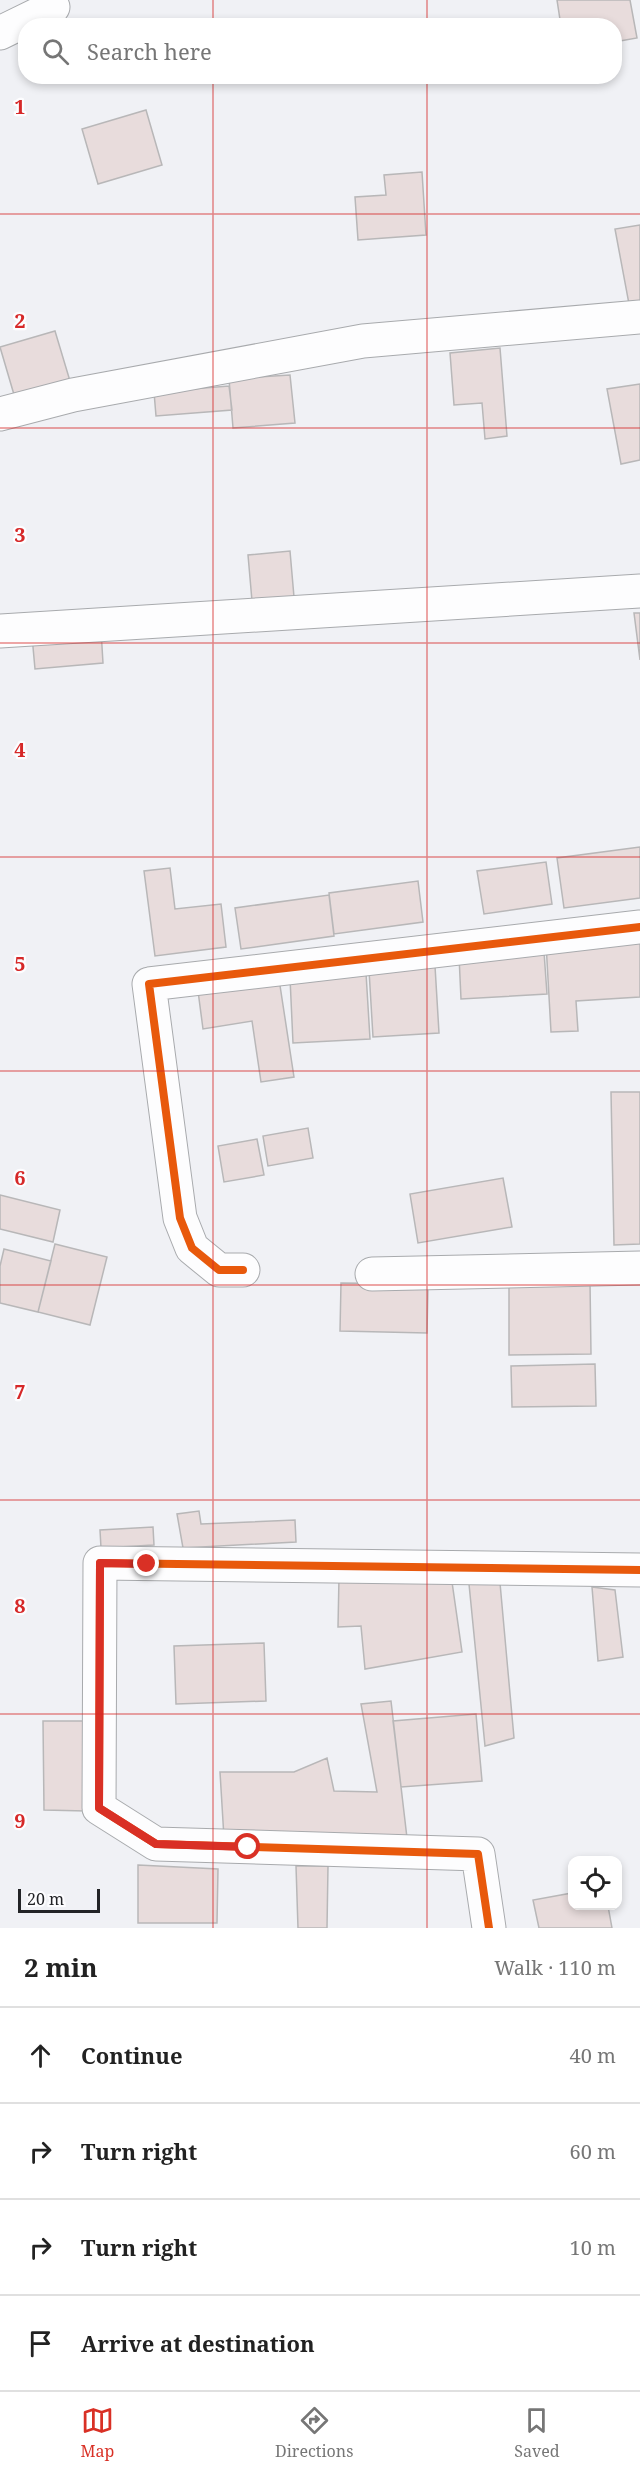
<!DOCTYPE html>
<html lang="en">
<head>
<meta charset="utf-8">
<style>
	:root { --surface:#fff; --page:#f6f6f6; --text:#222; --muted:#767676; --line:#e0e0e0; --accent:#d93025 }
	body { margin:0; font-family:"Noto Serif",serif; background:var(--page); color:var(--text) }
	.controls { position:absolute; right:18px; bottom:18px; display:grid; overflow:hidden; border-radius:12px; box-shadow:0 3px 9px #0003 }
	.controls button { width:54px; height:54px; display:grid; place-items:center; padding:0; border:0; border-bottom:2px solid var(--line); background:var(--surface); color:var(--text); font:30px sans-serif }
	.scale { position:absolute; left:18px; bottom:15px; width:82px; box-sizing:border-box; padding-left:6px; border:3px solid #222326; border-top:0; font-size:16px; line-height:21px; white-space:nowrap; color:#222326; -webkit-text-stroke:4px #fdfdff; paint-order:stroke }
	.stop { position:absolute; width:18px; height:18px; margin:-14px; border:4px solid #d93025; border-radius:50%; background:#fff }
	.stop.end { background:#d93025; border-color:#fff; box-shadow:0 2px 6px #0008 }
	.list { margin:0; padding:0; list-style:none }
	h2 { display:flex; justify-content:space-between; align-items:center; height:78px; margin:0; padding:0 24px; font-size:26px }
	h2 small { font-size:20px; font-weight:400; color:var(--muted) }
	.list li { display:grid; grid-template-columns:39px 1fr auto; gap:18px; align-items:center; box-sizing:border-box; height:96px; padding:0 24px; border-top:2px solid var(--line) }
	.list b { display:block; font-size:22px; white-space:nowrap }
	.list em { font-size:20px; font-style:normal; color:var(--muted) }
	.icon { flex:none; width:33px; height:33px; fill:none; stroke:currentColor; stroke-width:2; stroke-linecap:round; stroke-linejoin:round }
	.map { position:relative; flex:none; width:640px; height:1928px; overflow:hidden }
	.search { position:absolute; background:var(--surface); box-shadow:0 3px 9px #0003; left:18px; right:18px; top:18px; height:66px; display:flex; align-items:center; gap:15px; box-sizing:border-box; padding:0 21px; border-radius:24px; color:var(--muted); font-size:22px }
	.sheet { height:462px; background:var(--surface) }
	nav { display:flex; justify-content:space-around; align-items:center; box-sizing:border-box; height:84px; border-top:2px solid var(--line); background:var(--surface); font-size:16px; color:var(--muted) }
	nav a { display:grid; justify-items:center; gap:3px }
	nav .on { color:var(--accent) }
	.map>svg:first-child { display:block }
</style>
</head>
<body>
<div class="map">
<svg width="640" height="1928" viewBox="0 0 640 1928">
	<rect width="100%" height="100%" fill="#f0f1f5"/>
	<!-- building -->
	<path fill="#e8dcdc" stroke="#b8b7b8" stroke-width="1.5" d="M557 0H630L637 38 614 42V26H561Z
		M146 110 162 165 98 184 82 129Z
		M422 172 426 235 358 240 355 197 386 195 384 175Z
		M640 225V302L629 304 615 229Z
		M55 331 70 381 15 398 0 347Z
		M500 348 507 436 485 439 482 403 454 405 450 353Z
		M290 375 295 423 233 428 229 379Z
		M640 384V460L621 464 607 389Z
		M229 386 232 410 156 416 154 392Z
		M290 551 294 597 252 601 248 555Z
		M634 613H640V660Z
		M101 630 103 663 35 669 32 636Z
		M640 847V898L564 908 557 858Z
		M546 862 552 904 484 914 477 871Z
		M170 868 175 909 221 904 226 947 155 956 144 871Z
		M418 881 423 922 334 934 329 893Z
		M329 895 334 936 241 949 235 908Z
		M640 937V997L576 1001 578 1031 551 1032 546 943Z
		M544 952 547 994 461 999 459 956Z
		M435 966 439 1033 373 1037 369 970Z
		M366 973 370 1039 293 1043 290 978Z
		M279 979 294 1077 261 1082 252 1021 203 1029 198 991Z
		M611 1092H640V1244L614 1245Z
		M308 1128 313 1158 268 1166 263 1136Z
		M257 1139 264 1175 224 1182 218 1146Z
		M503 1178 512 1227 418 1243 410 1194Z
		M0 1195 60 1210 53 1242 0 1229Z
		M55 1244 107 1257 90 1325 38 1312Z
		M4 1249 51 1261 38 1312 0 1303V1266Z
		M590 1282 591 1354 509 1355V1283Z
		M341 1283 428 1284 427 1333 340 1331Z
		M595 1364 596 1406 512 1407 511 1366Z
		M199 1511 201 1524 295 1520 296 1542 183 1548 177 1514Z
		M153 1527 154 1545 101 1548 100 1530Z
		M339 1577 452 1582 462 1652 365 1669 361 1626 338 1627Z
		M500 1583 514 1738 485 1746 469 1584Z
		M592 1587 615 1590 623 1657 598 1661Z
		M264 1643 266 1701 176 1704 174 1646Z
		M391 1701 407 1838H224L220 1772H294L327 1758 334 1791 377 1792 361 1704Z
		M476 1714 482 1781 401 1787 393 1721Z
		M43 1721H86V1811L44 1810Z
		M138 1865 218 1869 217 1923H138Z
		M296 1866H328L327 1928H298Z
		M572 1893V1906H608L612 1928H539L533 1900Z"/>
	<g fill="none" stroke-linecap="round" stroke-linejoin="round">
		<defs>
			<path id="street" d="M0 33 53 7 49 0
				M0 414 73 395 363 341 640 317
				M0 631 640 591
				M243 1270H219L192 1248 180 1218 149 984 640 927
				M372 1274 640 1268
				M489 1928 478 1854 156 1844 99 1808 100 1563 640 1570"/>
		</defs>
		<!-- street casing -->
		<use href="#street" stroke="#a8aaad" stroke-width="35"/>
		<!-- street -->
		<use href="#street" stroke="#fdfdfe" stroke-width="33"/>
		<defs>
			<path id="cycleway" d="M243 1270H219L192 1248 180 1218 149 984 640 927
				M489 1928 478 1854 156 1844 99 1808 100 1563 640 1570"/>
		</defs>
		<!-- cycleway casing -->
		<use href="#cycleway" stroke="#fdfdff" stroke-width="11"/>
		<!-- cycleway -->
		<use href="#cycleway" stroke="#e8590c" stroke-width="8"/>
	</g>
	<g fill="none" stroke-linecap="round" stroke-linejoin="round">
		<!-- route -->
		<path stroke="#d93025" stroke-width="8" d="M147 1564 100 1563 99 1808 156 1844 248 1847"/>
	</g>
	<!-- grid -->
	<path fill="none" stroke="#d62828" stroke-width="1.5" stroke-opacity="0.55" d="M213 0V26M427 0V26M213 76V1928M427 76V1928M0 214H640M0 428H640M0 643H640M0 857H640M0 1071H640M0 1285H640M0 1500H640M0 1714H640"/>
	<g font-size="20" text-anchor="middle" font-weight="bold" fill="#d62828" stroke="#fdfdff" stroke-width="4.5" stroke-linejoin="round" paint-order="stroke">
		<text x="20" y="114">1</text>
		<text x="20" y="328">2</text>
		<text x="20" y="542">3</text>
		<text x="20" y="757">4</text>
		<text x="20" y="971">5</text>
		<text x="20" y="1185">6</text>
		<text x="20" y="1399">7</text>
		<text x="20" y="1613">8</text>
		<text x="20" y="1828">9</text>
	</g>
</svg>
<div class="controls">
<button><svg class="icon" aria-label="locate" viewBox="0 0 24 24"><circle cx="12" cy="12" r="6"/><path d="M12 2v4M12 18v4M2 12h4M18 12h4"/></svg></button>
</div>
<div class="scale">20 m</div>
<div class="stop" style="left:248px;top:1847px"></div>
<div class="stop end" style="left:147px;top:1564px"></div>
<div class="search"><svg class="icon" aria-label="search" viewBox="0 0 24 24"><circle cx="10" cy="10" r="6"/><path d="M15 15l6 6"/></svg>Search here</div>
</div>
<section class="sheet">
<h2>2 min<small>Walk · 110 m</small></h2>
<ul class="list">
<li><svg class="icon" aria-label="ahead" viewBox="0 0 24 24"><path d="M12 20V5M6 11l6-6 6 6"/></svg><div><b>Continue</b></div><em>40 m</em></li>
<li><svg class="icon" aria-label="right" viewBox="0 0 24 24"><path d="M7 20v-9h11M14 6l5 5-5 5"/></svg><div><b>Turn right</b></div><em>60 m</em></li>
<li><svg class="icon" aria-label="right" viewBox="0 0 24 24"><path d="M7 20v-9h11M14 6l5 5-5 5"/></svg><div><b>Turn right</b></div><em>10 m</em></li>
<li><svg class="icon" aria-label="arrive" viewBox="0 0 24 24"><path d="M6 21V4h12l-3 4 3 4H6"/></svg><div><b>Arrive at destination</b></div></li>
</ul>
</section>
<nav>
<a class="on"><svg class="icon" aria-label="map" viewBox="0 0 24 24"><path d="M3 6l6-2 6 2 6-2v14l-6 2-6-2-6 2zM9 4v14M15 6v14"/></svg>Map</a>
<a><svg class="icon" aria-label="directions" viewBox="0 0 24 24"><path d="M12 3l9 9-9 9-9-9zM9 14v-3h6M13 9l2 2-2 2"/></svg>Directions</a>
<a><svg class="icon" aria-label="saved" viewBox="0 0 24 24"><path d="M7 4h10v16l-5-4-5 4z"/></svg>Saved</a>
</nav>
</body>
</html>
